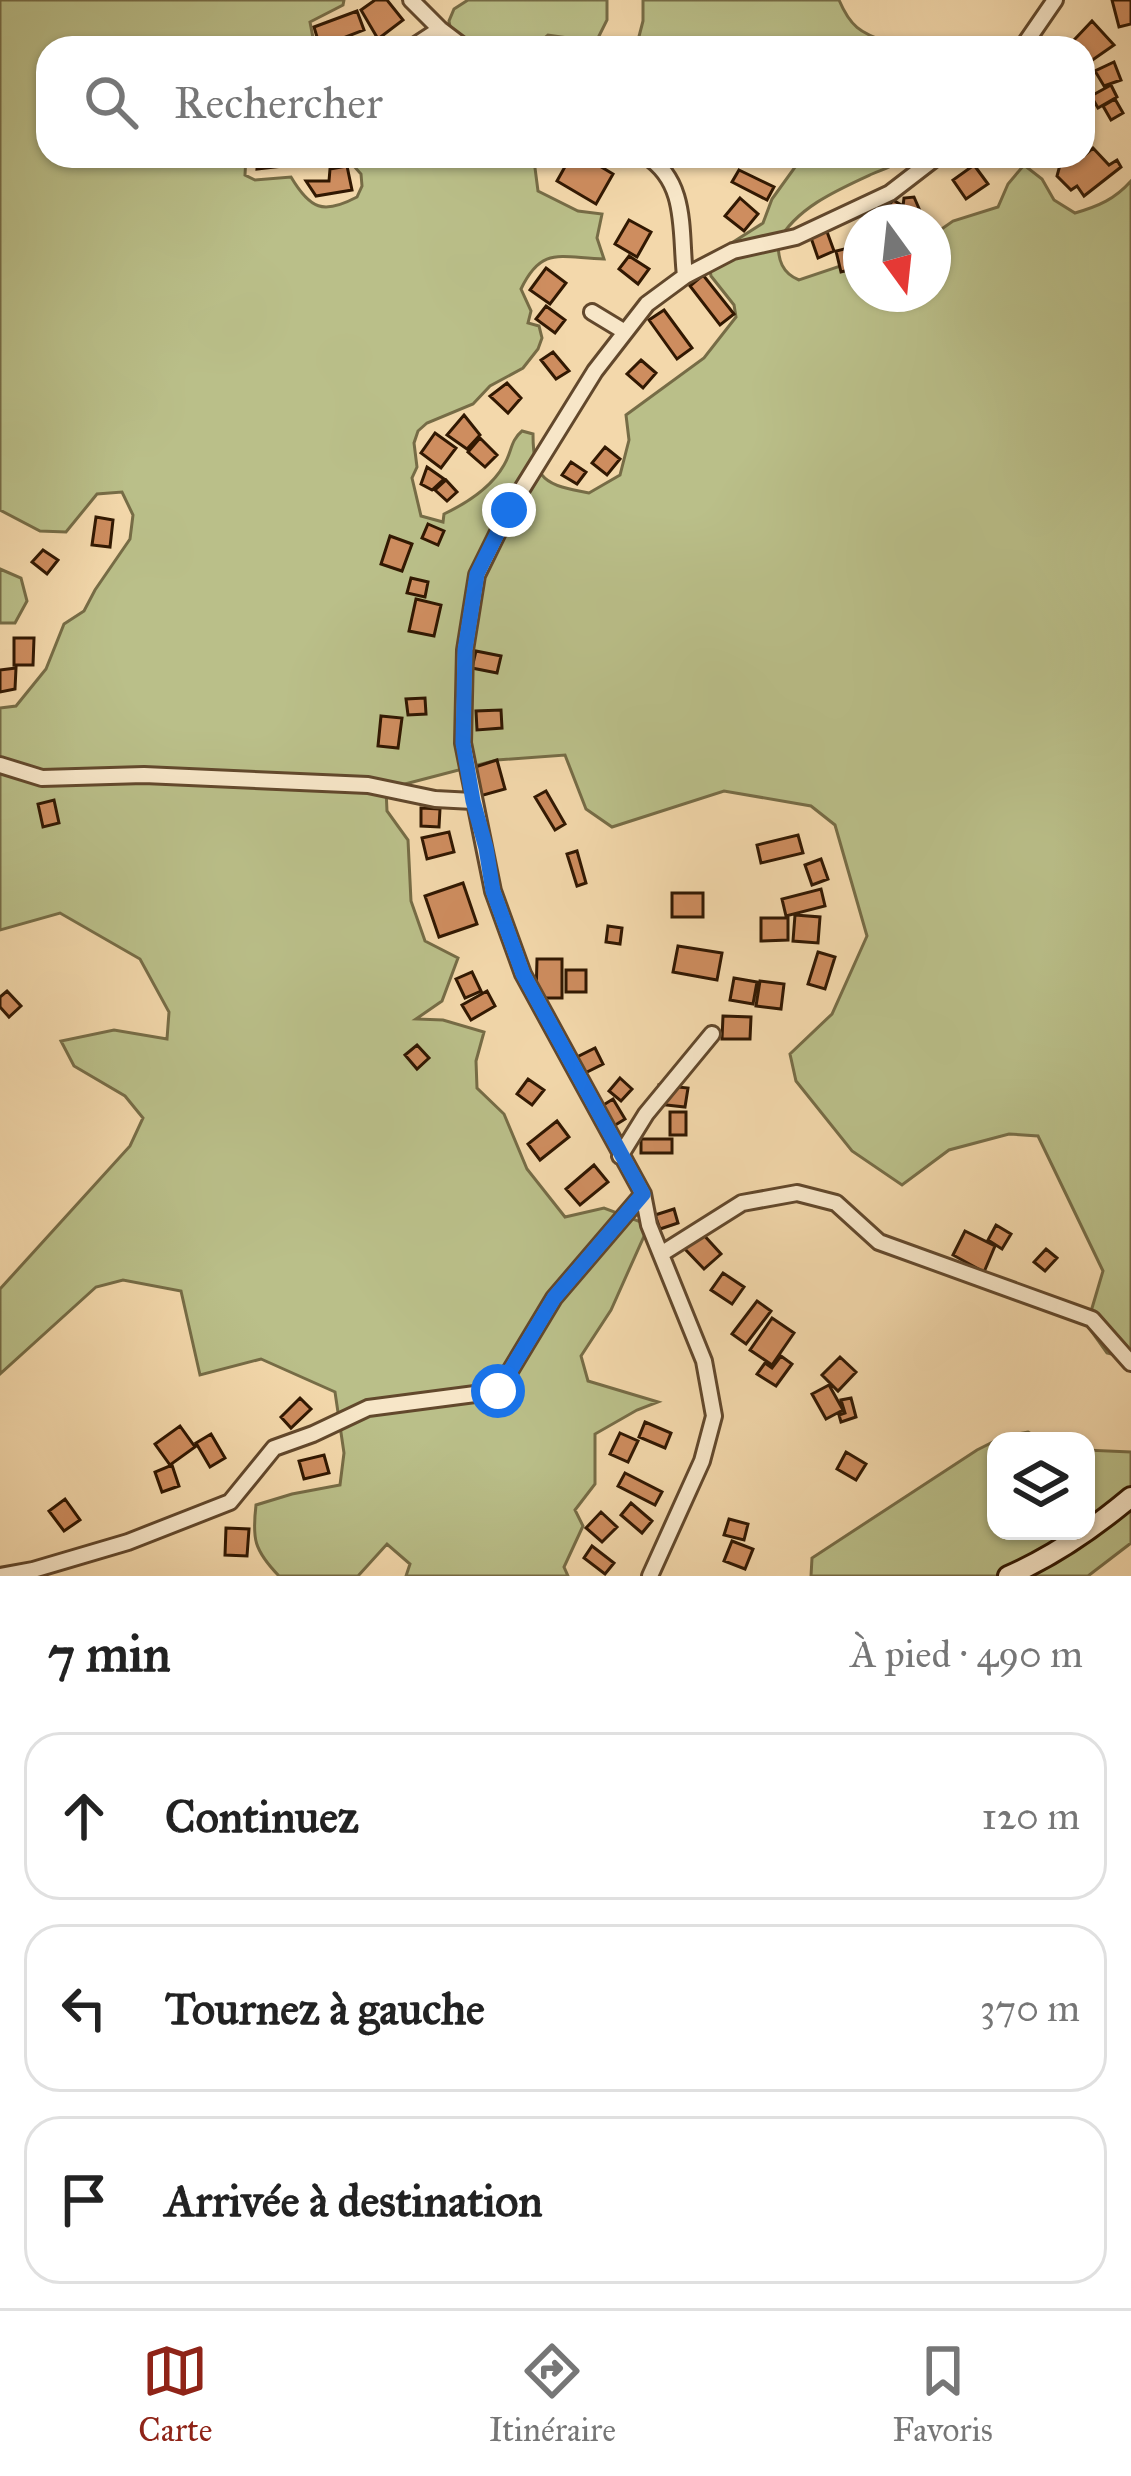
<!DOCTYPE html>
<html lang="fr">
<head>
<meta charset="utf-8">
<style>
	:root { --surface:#fff; --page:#f6f6f6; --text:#222; --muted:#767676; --line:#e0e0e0; --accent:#8f2418 }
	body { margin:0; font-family:"IM FELL Great Primer",serif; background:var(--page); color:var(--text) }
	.controls { position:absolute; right:36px; bottom:36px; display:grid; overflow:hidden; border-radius:24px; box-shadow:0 3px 9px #0004 }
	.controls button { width:108px; height:108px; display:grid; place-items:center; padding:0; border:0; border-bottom:3px solid var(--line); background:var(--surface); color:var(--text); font:60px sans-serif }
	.compass { position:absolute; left:843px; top:204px; width:108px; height:108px; border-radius:50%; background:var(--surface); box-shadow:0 3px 9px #0004; rotate:165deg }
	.stop { position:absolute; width:36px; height:36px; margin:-27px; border:9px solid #1a73e8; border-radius:50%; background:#fff }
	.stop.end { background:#1a73e8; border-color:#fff; box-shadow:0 3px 12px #0008 }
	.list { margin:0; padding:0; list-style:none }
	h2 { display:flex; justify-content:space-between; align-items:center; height:156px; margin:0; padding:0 48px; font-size:51px }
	h2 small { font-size:39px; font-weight:400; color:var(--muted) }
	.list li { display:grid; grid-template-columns:78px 1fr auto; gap:36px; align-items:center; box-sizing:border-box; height:168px; margin:0 24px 24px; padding:0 24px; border:3px solid var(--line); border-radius:36px }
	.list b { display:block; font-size:45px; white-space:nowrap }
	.list em { font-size:39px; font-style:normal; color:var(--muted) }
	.icon { flex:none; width:66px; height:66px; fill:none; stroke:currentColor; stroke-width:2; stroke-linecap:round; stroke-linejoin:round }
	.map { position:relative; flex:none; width:1131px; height:1576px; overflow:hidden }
	.search { position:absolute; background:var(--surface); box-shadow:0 3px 9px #0004; left:36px; right:36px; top:36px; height:132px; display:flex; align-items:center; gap:30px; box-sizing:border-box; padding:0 42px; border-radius:36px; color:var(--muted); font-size:45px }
	.sheet { height:732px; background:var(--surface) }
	nav { display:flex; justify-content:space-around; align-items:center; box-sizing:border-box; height:168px; border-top:3px solid var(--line); background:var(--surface); font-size:33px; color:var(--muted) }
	nav a { display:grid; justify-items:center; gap:6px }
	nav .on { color:var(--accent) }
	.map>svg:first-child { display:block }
</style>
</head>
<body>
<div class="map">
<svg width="1131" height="1576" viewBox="0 0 1131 1576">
	<rect width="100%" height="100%" fill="#f3d8ab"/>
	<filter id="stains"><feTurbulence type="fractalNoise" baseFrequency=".00167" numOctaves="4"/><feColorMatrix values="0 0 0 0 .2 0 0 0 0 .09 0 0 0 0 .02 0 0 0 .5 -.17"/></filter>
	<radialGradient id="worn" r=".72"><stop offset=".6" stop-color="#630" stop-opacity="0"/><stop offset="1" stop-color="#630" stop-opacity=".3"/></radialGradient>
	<!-- green -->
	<path fill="#babf89" stroke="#766c46" stroke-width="3" d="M0 0H344L343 5 310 22 315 48H48V156H246L245 175 255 180 291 177C310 209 323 215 357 197L362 186 361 174 345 156H537L535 168 538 191 578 211 602 214 597 238 604 259C561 258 542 245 521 289L531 311 528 323 539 326 542 338 538 349 523 368 490 386 473 404 427 423 418 431 414 443 417 467 412 478 421 516 443 522 444 514C467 503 491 488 504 465 512 452 510 441 522 431L533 434C533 481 546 485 589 493L620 475 629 440 626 415 704 358 736 317 734 305 711 276 708 258 763 223 772 199 803 156H905C895 167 885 168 872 174 837 190 796 208 778 242 778 260 782 273 799 280L861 259V294H933V235L953 221 998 207 1008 184 1024 165 1042 179 1054 200 1075 213C1099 206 1115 199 1131 181V1359L1107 1353 1087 1325 1103 1271 1038 1136 1009 1134 949 1150 902 1185 852 1151 796 1081 790 1054 832 1014 867 936 835 825 811 806 724 791 612 827 586 809 565 755 497 760 386 789 387 811 408 840 411 901 425 941 458 958 442 1001 416 1019 443 1020 484 1032 476 1061 477 1088 504 1114 527 1169 565 1217 604 1208 649 1225 611 1310 581 1356 588 1381 658 1402 637 1410 595 1434V1484L575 1510 583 1526 564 1567 568 1576H406L410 1564 387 1544 358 1576H279C254 1550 252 1539 256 1505L292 1494 340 1485 344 1453 335 1392 261 1359 200 1375 181 1291 123 1280 96 1287 0 1374V1289L130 1146 143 1118 125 1096 74 1066 61 1041 114 1030 167 1039 169 1012 140 959 60 913 0 930V708L16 706 46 669 64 624 84 611 95 590 130 539 133 515 122 492 97 494 66 532 40 531 0 510Z
		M468 0H607V20L596 42 548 35 533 48H454L449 21 454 9Z
		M643 0H839C850 26 860 33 887 42L888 48H636L643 21Z
		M0 569 21 578 27 601 15 623H0Z
		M1028 1432 1043 1441H996V1531H1086V1450L1131 1452V1543L1088 1576H811L812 1558 977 1450 1003 1437Z"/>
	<!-- building -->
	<path fill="#ce8d5f" stroke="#311802" stroke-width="3" d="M375 0H387L403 20 378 39 361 10Z
		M1112 0H1131V24L1119 27Z
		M357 11 364 30 320 47 314 27Z
		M1092 21 1114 45 1091 61 1074 40Z
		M1114 62 1121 80 1104 86 1095 71Z
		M1111 85 1117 97 1098 108 1091 96Z
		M1115 99 1123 113 1111 120 1103 106Z
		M1093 148 1109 165 1117 160 1121 167 1084 196 1077 186 1071 190 1057 176 1060 165 1073 156 1080 159Z
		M274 156 284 158V166L257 169 258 156Z
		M571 156H583L613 174 596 204 557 181Z
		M974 165 988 184 966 199 953 180Z
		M347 166 352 190 316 196 306 181H329L330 169Z
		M739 170 774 187 767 200 732 182Z
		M914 197 924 220 878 222 872 207 884 203 887 208 893 200 903 206 904 198Z
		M740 198 758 214 744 231 725 216Z
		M629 220 651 232 637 257 615 244Z
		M826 229 834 251 818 258 810 235Z
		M861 245V267L841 272 836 251Z
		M629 256 649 269 638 284 619 269Z
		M546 268 566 283 550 304 530 290Z
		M703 275 734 314 720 325 690 286Z
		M546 306 565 320 555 333 536 319Z
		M664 310 692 348 677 359 649 320Z
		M553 352 569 371 556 379 541 360Z
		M641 360 656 373 643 388 627 374Z
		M507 383 521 398 508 413 490 396Z
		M464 415 480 435 467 449 447 435Z
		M435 433 456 448 441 468 421 453Z
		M480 438 497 455 485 467 468 452Z
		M605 447 620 459 607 475 592 463Z
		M571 462 586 472 577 484 562 475Z
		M427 467 444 479 432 490 421 484Z
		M446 480 457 492 447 501 435 490Z
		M96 517 113 520 110 547 92 545Z
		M428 524 444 531 438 545 422 538Z
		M390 536 412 544 402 571 381 564Z
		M43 550 58 560 47 574 32 562Z
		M411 578 428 582 425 597 407 593Z
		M416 599 441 605 434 636 409 631Z
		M14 638H34L33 665H14Z
		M476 651 501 656 497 673 472 668Z
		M16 668 15 689 0 692V670Z
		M425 698 426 714 408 715 406 699Z
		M501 710 502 728 477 730 476 711Z
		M381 716 402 718 398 748 378 746Z
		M497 760 505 789 480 796 472 768Z
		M546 791 565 824 555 830 535 797Z
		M54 800 59 823 43 827 38 804Z
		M421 808 440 809 439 827 421 826Z
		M449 832 454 852 427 859 422 838Z
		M798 835 803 853 761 863 757 845Z
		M577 851 586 883 577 886 567 854Z
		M821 859 828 879 812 885 805 865Z
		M463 883 477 924 439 937 425 896Z
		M821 889 825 906 786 916 782 899Z
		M672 893H703V917H672Z
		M795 915 820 917 818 943 793 941Z
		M761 918H788V940L761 941Z
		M608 926 622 928 620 944 606 942Z
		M678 946 722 953 717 980 673 972Z
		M818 952 835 957 825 989 808 984Z
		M537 959H562V998H536Z
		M566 970H586V992H566Z
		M472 972 481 991 465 998 456 979Z
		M734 978 757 982 753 1004 730 1000Z
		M760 981 784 984 781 1009 756 1006Z
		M7 991 21 1006 9 1017 0 1007V997Z
		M487 991 495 1006 471 1020 462 1005Z
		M723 1016 751 1017 750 1039H722Z
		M417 1045 429 1058 417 1069 405 1055Z
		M595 1048 603 1064 581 1075 573 1059Z
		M620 1078 632 1089 621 1101 609 1091Z
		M528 1079 544 1090 532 1105 517 1094Z
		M659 1085 688 1088 685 1107 657 1104Z
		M613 1099 625 1119 609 1129 597 1109Z
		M670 1112H686V1135H670Z
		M557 1121 569 1137 540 1160 528 1144Z
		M641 1139H672V1153H641Z
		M594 1165 608 1182 580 1205 566 1189Z
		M674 1209 678 1223 660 1229 655 1215Z
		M996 1225 1011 1234 1002 1249 988 1240Z
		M965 1231 995 1246 984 1272 953 1255Z
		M701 1232 721 1254 704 1269 684 1248Z
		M1046 1249 1057 1258 1045 1271 1034 1262Z
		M723 1273 744 1287 732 1304 711 1290Z
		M757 1301 771 1311 746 1344 732 1334Z
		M772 1318 794 1333 772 1365 750 1350Z
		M781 1356 792 1364 776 1386 757 1374 765 1363 772 1368Z
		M840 1357 856 1372 838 1391 822 1375Z
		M829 1385 843 1410 826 1419 812 1394Z
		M300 1398 311 1409 291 1428 281 1417Z
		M851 1398 856 1417 841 1422 839 1415 845 1413 841 1400Z
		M645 1422 671 1433 665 1448 639 1437Z
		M180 1426 195 1447 170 1465 155 1444Z
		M620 1433 638 1441 628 1462 610 1454Z
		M211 1434 225 1458 210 1467 196 1443Z
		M846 1452 866 1464 856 1480 837 1469Z
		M324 1455 329 1473 304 1479 299 1461Z
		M172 1465 179 1486 162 1492 155 1472Z
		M625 1473 662 1492 655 1505 618 1486Z
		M65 1499 80 1520 64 1531 49 1511Z
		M631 1503 652 1521 642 1533 621 1515Z
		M601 1512 617 1527 602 1542 586 1528Z
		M729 1519 748 1524 744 1540 724 1535Z
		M226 1528 249 1529 247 1556 225 1555Z
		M732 1541 753 1549 745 1569 724 1561Z
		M592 1546 614 1563 605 1574 584 1558Z"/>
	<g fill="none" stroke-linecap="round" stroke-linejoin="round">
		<defs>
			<path id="street" d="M411 0 440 29 465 48
				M411 48 440 29
				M1022 48 1055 0
				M646 156C688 182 680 232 685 276
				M592 312 625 332
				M0 765 42 778 144 775 368 785 435 799 473 801
				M620 1156 646 1114 712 1034
				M661 1254 742 1203 797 1193 836 1203 879 1242 1092 1319 1131 1363
				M0 1576 33 1570 128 1542 230 1502 274 1448 313 1434 368 1408 498 1391 554 1298 643 1194
				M650 1576 702 1461 714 1416 704 1361 649 1225 643 1194 523 974 493 891 463 743 465 650 477 575 509 510 595 371 647 304 685 276 733 251 796 237 890 193 938 156"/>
			<path id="secondary" d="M1008 1576C1052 1557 1094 1528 1131 1497"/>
		</defs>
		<!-- street casing -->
		<use href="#street" stroke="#62482c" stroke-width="20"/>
		<!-- secondary casing -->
		<use href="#secondary" stroke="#311802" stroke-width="24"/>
		<!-- street -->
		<use href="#street" stroke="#f7e6c8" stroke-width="14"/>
		<!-- secondary -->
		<use href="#secondary" stroke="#f7e6c8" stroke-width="18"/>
	</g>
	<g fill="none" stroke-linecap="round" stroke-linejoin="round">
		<!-- route -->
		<path stroke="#1a73e8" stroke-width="15" d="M498 1391 554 1298 643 1194 523 974 493 891 486 848 473 801 463 743 465 650 477 574 509 510"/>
	</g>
	<rect width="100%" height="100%" filter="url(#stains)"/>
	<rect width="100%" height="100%" fill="url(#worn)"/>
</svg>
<div class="controls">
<button><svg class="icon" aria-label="layers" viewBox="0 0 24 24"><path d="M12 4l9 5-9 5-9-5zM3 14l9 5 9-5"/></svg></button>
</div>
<svg class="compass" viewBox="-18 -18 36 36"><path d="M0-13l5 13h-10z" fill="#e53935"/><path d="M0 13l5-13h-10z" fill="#767676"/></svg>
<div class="stop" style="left:498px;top:1391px"></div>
<div class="stop end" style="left:509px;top:510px"></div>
<div class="search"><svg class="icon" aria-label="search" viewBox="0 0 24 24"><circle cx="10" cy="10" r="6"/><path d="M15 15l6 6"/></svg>Rechercher</div>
</div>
<section class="sheet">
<h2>7 min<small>À pied · 490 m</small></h2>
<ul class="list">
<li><svg class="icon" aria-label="ahead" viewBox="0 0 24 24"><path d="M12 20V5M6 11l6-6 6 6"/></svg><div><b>Continuez</b></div><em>120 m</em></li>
<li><svg class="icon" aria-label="left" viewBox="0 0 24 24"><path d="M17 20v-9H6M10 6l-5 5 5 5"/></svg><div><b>Tournez à gauche</b></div><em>370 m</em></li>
<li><svg class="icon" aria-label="arrive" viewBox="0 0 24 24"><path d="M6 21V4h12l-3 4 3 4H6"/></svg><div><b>Arrivée à destination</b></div></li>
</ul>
</section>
<nav>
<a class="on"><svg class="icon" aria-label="map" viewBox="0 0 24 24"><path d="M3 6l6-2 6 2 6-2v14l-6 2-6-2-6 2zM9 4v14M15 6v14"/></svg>Carte</a>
<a><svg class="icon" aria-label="directions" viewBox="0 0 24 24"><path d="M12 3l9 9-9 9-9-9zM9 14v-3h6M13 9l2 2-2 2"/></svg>Itinéraire</a>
<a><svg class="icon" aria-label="saved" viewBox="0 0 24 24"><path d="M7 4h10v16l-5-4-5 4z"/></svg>Favoris</a>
</nav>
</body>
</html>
